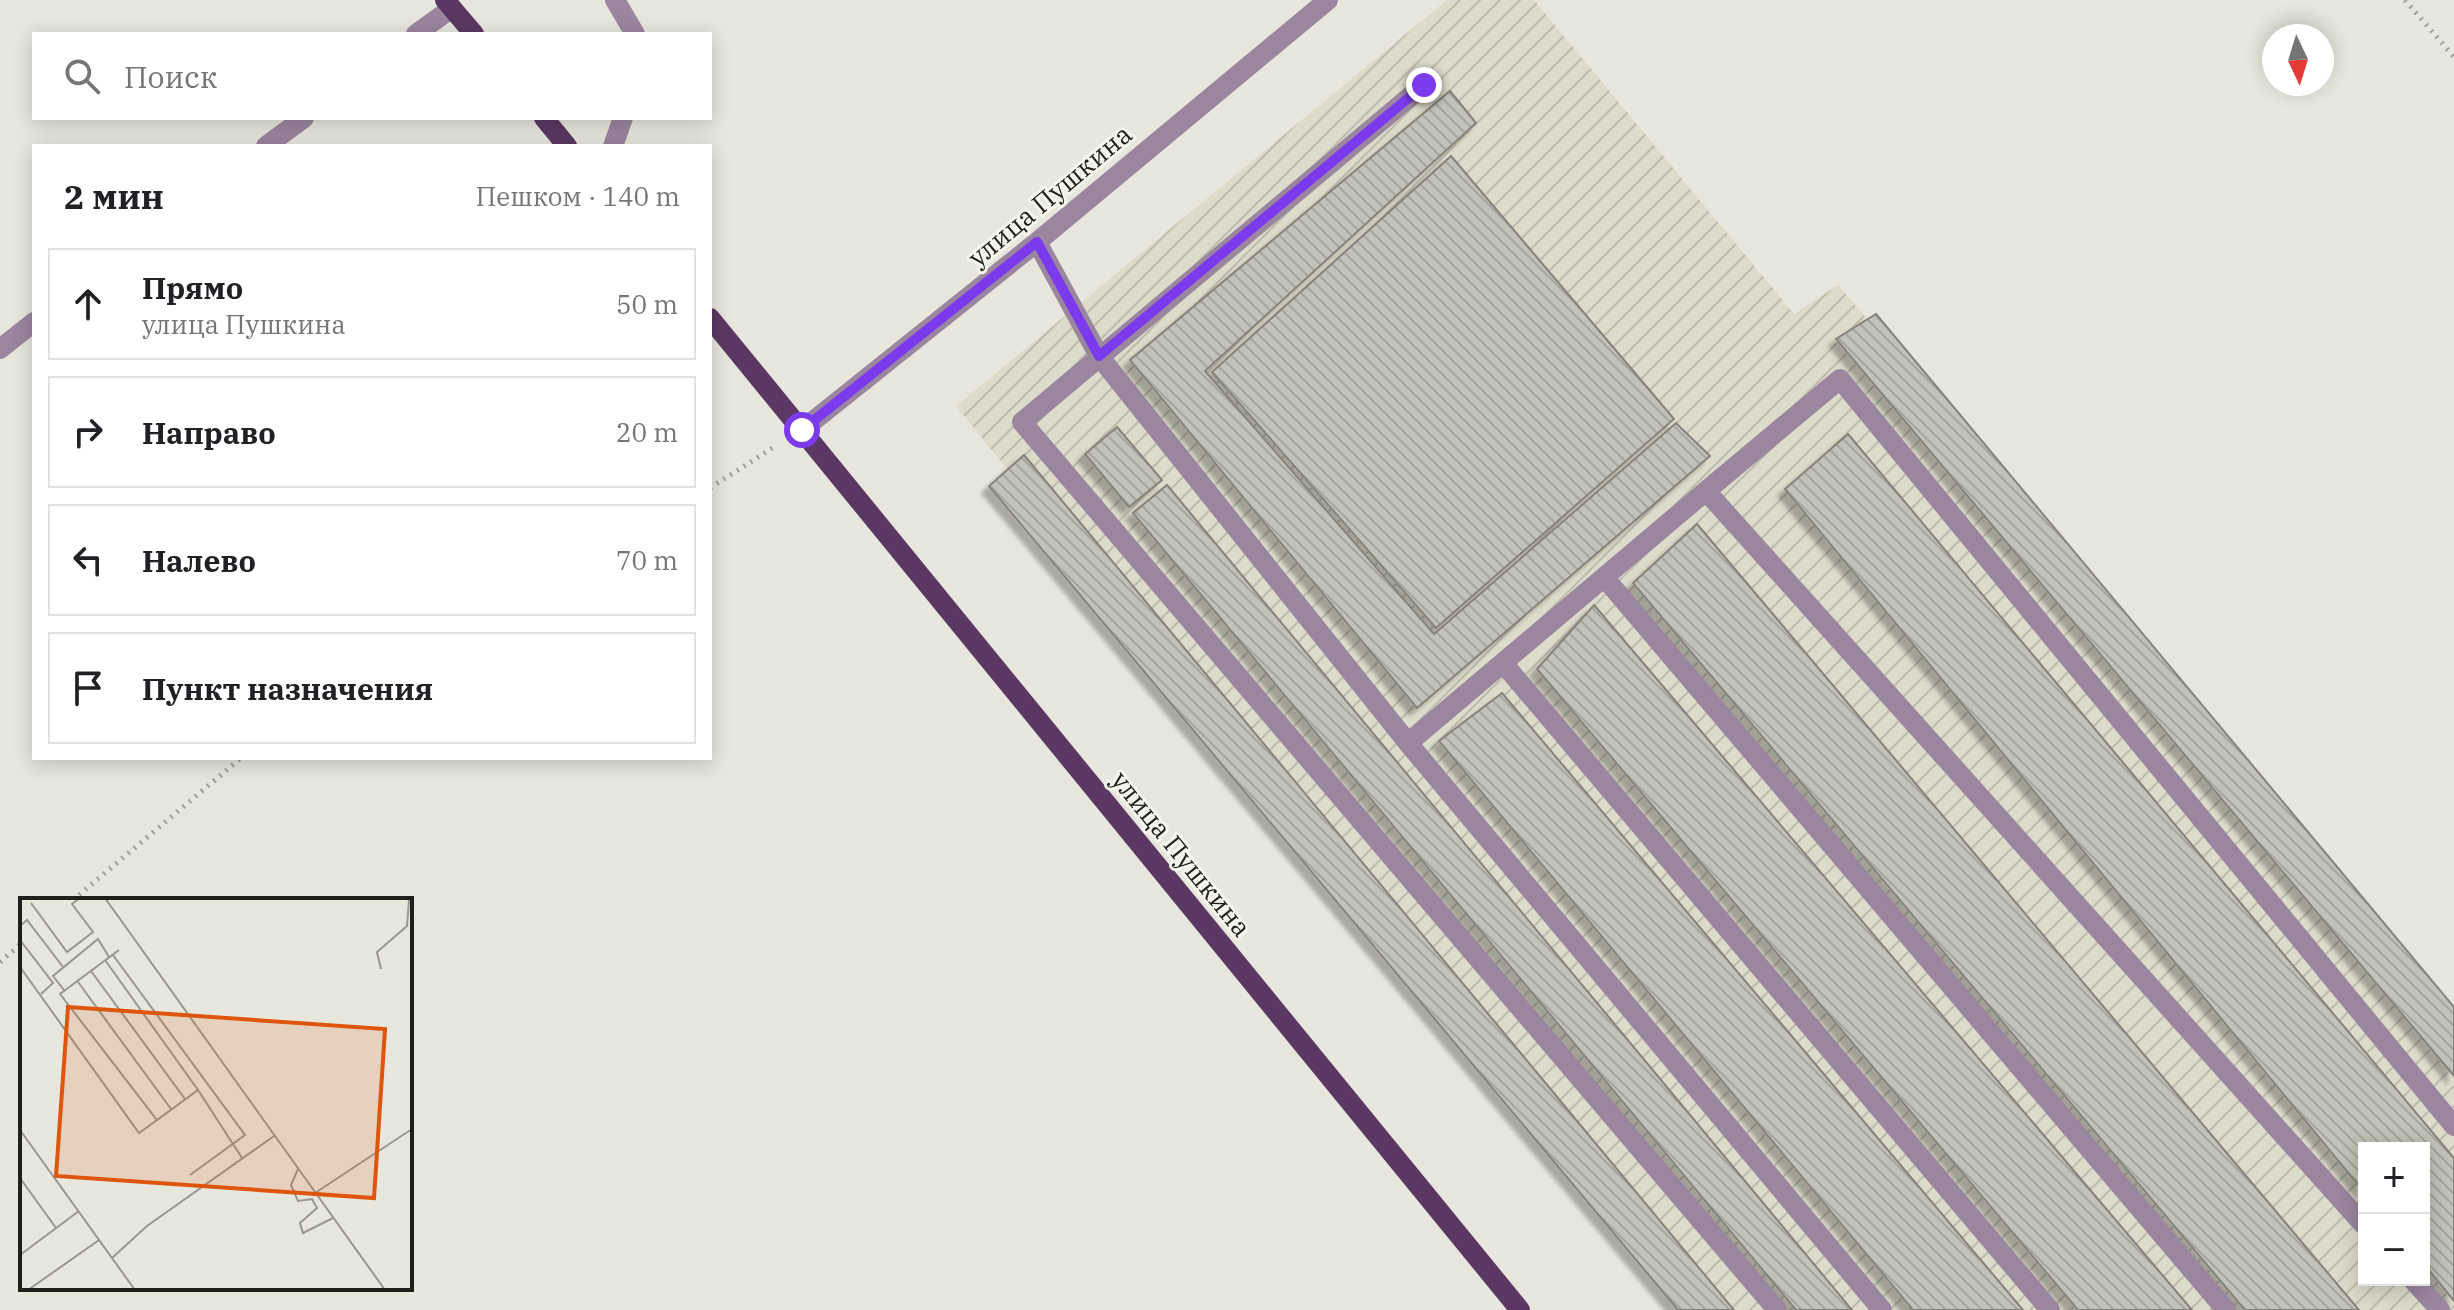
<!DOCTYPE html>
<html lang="ru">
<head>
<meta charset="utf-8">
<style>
	:root { --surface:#fff; --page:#f6f6f6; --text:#202124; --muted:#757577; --line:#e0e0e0 }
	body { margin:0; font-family:"IBM Plex Serif",serif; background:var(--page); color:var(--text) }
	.controls { position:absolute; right:24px; bottom:24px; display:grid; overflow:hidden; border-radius:0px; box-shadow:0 4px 20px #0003 }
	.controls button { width:72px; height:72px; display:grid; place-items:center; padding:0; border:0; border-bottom:2px solid var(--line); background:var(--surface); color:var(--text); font:40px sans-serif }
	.compass { position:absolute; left:2262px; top:24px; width:72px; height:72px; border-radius:50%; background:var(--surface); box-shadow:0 4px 20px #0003; rotate:176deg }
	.stop { position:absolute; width:24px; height:24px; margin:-18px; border:6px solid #7c3aed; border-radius:50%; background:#fff }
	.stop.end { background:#7c3aed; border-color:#fff; box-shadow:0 2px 8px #0008 }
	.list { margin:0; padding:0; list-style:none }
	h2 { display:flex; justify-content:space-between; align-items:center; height:104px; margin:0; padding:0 32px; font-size:34px }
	h2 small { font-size:26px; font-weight:400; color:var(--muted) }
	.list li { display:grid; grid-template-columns:52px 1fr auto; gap:24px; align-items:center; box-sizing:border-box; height:112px; margin:0 16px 16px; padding:0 16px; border:2px solid var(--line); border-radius:0px }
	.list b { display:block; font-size:30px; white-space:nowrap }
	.list p { margin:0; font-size:26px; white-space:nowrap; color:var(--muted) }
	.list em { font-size:26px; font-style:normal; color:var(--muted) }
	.icon { flex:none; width:44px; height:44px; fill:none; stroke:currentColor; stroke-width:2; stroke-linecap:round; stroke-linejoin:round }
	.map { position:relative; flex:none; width:2454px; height:1310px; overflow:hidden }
	.search { position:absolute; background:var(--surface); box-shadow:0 4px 20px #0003; left:32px; top:32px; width:680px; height:88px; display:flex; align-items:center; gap:20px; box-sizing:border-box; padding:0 28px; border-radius:0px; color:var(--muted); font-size:30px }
	.panel { position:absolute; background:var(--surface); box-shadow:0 4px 20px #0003; left:32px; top:144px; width:680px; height:616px; border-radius:0px }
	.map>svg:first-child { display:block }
</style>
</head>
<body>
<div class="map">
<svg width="2454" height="1310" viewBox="0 0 2454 1310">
	<defs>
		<pattern id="industrial-furrows" width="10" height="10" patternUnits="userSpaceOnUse" patternTransform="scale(2)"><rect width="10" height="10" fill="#dddccb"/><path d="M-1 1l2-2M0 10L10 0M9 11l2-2" fill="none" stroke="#bdbcae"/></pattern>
		<pattern id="building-back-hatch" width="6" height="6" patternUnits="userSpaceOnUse" patternTransform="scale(2)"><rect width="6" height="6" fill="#c2c2b9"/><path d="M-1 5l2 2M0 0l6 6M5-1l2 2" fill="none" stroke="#a6a69e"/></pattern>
		<filter id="shadow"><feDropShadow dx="-7" dy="7" stdDeviation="2" flood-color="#0004"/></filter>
	</defs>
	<rect width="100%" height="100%" fill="#e8e7de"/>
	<!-- industrial -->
	<path fill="url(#industrial-furrows)" fill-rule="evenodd" d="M1447 0H1534L1794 314 1838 285 2454 1014V1310H1690L956 406ZM2364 1148H2424V1280H2364Z"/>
	<!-- building -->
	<path fill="url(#building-back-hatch)" stroke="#85847c" stroke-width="2" filter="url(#shadow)" d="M1450 91 1476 123 1205 371 1434 634 1676 423 1710 456 1417 708 1130 360Z
		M1451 156 1674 419 1436 628 1212 372Z
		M1876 314 2454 1007V1076L1836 339Z
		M1117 427 1162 480 1129 507 1085 454Z
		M1848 434 2454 1158V1301L2424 1264V1148H2364V1192L1785 489Z
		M1024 455 1734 1310H1678L989 486Z
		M1167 485 1852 1310H1796L1133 513Z
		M1697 524 2359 1310H2245L1633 583Z
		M1594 605 2192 1310H2078L1537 669Z
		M1502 693 2023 1310H1913L1439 741Z"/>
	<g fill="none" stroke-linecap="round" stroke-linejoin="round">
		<!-- path -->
		<path stroke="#a1a199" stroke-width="5" stroke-dasharray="2 6" stroke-linecap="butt" d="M2405 0 2454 57
			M710 488 777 445
			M73 900 241 758
			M0 962 22 943"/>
		<!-- minor -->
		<path stroke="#9b869f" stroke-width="20" d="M615 0 635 34
			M416 34 452 8
			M1424 85 1022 422 1777 1310
			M266 146 304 118
			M613 146 623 118
			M1037 242 1099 356 1408 743 1706 491 2364 1225
			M0 349 34 322
			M802 430 1037 242 1328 0
			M1706 491 1840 379 2454 1126
			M1604 577 2226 1310
			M1503 663 2050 1310
			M1408 743 1882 1310
			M2413 1280 2440 1310"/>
		<!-- major -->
		<path stroke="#5b3863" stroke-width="20" d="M445 0 474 34
			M544 118 567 146
			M710 318 1520 1310"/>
	</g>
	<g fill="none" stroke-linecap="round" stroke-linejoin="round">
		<!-- route -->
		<path stroke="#7c3aed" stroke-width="10" d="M802 430 1037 242 1099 356 1424 85"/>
	</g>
	<g text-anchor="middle" stroke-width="6" stroke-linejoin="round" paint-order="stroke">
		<!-- street labels -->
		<g font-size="26" fill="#1f1f1b" stroke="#f5f5eb">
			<text transform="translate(1050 196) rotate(-40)" y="9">улица Пушкина</text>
			<text transform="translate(1181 854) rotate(51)" y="9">улица Пушкина</text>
		</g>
	</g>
	<!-- overview -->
	<g transform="translate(20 898)">
		<rect width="392" height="392" fill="#e8e7de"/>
		<path fill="none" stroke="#989790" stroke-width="2" d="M85 0 365 392M11 5 47 54 73 34 52 6 60 0M0 28 7 22 43 69M0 42 33 85 21 96M99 52 40 96 137 222 178 192 222 260M93 57 225 237 170 277M85 62 178 192M0 69 119 235 137 222M361 71 357 54 387 28 389 2M71 73 165 201M58 84 151 211M44 92 33 78 78 41 89 59M0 232 115 392M278 271 271 287 278 303 292 301 297 310 280 325 283 335 313 320M0 280 36 330M295 295 392 231M0 357 59 313M92 360 127 328 254 238M8 392 79 342"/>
		<path fill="#de560d" fill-opacity="0.15" stroke="#de560d" stroke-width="4" d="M48 109 365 131 354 300 36 278Z"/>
		<rect width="392" height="392" fill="none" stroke="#1f1f1b" stroke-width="4"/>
	</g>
</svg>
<div class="controls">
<button>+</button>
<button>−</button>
</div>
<svg class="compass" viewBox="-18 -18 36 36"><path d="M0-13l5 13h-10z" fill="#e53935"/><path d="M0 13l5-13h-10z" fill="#757577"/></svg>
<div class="stop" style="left:802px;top:430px"></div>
<div class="stop end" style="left:1424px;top:85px"></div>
<div class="search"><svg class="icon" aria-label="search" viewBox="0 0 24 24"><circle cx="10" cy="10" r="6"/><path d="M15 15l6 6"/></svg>Поиск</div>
<section class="panel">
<h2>2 мин<small>Пешком · 140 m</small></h2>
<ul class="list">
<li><svg class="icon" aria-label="ahead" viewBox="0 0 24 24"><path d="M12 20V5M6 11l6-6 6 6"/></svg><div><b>Прямо</b><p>улица Пушкина</p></div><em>50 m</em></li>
<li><svg class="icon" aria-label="right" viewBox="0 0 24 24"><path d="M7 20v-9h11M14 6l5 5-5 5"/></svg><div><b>Направо</b></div><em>20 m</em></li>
<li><svg class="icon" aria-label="left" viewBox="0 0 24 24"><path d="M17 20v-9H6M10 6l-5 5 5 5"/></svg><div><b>Налево</b></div><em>70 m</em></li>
<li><svg class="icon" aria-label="arrive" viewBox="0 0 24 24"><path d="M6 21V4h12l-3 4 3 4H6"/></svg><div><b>Пункт назначения</b></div></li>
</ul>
</section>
</div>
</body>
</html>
